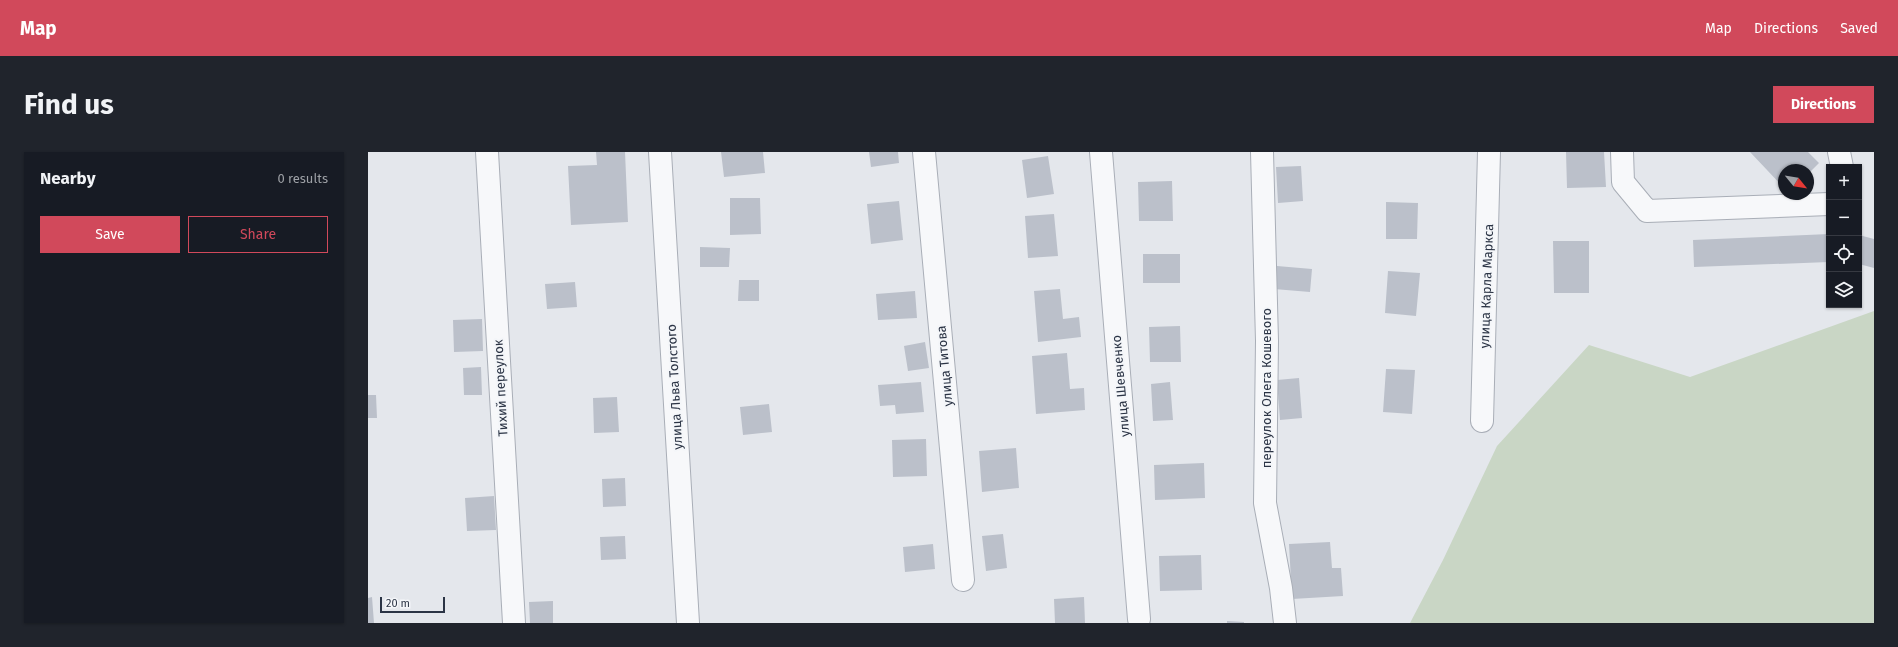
<!DOCTYPE html>
<html lang="en">
<head>
<meta charset="utf-8">
<style>
	:root { --surface:#171b24; --page:#20242c; --text:#f1f3f6; --muted:#9ea1a6; --line:#363941; --accent:#d1495b }
	body { margin:0; font-family:"Fira Sans",sans-serif; background:var(--page); color:var(--text) }
	.controls { position:absolute; right:12px; top:12px; display:grid; overflow:hidden; border-radius:0px; box-shadow:0 1px 3px #0004 }
	.controls button { width:36px; height:36px; display:grid; place-items:center; padding:0; border:0; border-bottom:1px solid var(--line); background:var(--surface); color:var(--text); font:20px sans-serif }
	.compass { position:absolute; left:1410px; top:12px; width:36px; height:36px; border-radius:50%; background:var(--surface); box-shadow:0 1px 3px #0004; rotate:120deg }
	.scale { position:absolute; left:12px; bottom:10px; width:65px; box-sizing:border-box; padding-left:4px; border:2px solid #2b3445; border-top:0; font-size:11px; line-height:14px; white-space:nowrap; color:#2b3445; -webkit-text-stroke:3px #f4f6f9; paint-order:stroke }
	.list { margin:0; padding:0; list-style:none }
	h2 { display:flex; justify-content:space-between; align-items:center; height:52px; margin:0; padding:0 16px; font-size:17px }
	h2 small { font-size:13px; font-weight:400; color:var(--muted) }
	.actions { display:flex; gap:8px; padding:12px 16px }
	.actions a { flex:1; padding:9px 0; border:1px solid var(--accent); border-radius:0px; text-align:center; font-size:14px; color:var(--accent) }
	.actions .main { background:var(--accent); color:#fff }
	.icon { flex:none; width:22px; height:22px; fill:none; stroke:currentColor; stroke-width:2; stroke-linecap:round; stroke-linejoin:round }
	.map { position:relative; flex:none; width:1506px; height:471px; overflow:hidden; border-radius:0px }
	header { display:flex; align-items:center; gap:24px; box-sizing:border-box; height:56px; padding:0 20px; background:var(--accent); color:#fff }
	header strong { font-size:19px }
	nav { display:flex; gap:22px; margin-inline-start:auto; font-size:14px }
	.intro { display:flex; align-items:center; justify-content:space-between; box-sizing:border-box; height:96px; padding:0 24px }
	h1 { margin:0; font-size:28px }
	.button { padding:10px 18px; border-radius:0px; background:var(--accent); color:#fff; font-size:14px; font-weight:700 }
	main { display:flex; gap:24px; padding:0 24px }
	aside { flex:1; background:var(--surface); border-radius:0px; box-shadow:0 1px 3px #0004 }
	.map>svg:first-child { display:block }
</style>
</head>
<body>
<header>
<strong>Map</strong>
<nav><a>Map</a><a>Directions</a><a>Saved</a></nav>
</header>
<div class="intro"><h1>Find us</h1><a class="button">Directions</a></div>
<main>
<aside>
<h2>Nearby<small>0 results</small></h2>
<ul class="list">
</ul>
<div class="actions"><a class="main">Save</a><a>Share</a></div>
</aside>
<div class="map">
<svg width="1506" height="471" viewBox="0 0 1506 471">
	<rect width="100%" height="100%" fill="#e4e7ec"/>
	<!-- green -->
	<path fill="#c9d6c5" d="M1506 159V471H1042L1075 408 1129 294 1221 193 1322 225Z"/>
	<!-- building -->
	<path fill="#bbc0ca" d="M228 0H257L260 70 203 73 200 14 229 13Z
		M353 0H395L397 21 356 25Z
		M501 0H530L531 11 503 15Z
		M1198 0H1236L1238 35 1199 36Z
		M1382 0H1440L1451 11 1440 22V18H1416V36Z
		M680 4 686 42 659 46 654 8Z
		M933 14 935 49 910 51 908 15Z
		M804 29 805 69H771L770 30Z
		M362 46H392L393 82 362 83Z
		M531 49 535 88 503 92 499 52Z
		M1018 50 1050 51 1049 87H1018Z
		M686 62 690 104 660 106 657 64Z
		M1461 82V110L1326 115 1325 88Z
		M1491 83 1506 87V116L1491 112Z
		M1185 89H1221V141H1186Z
		M332 95 362 96 361 115H332Z
		M775 102H812V131H775Z
		M909 114 944 117 942 140 906 137Z
		M1020 119 1052 121 1048 164 1017 161Z
		M371 128H391V149H370Z
		M207 130 209 155 179 157 177 132Z
		M692 137 695 167 711 165 713 185 670 190 666 139Z
		M547 139 549 166 510 168 508 142Z
		M114 167 115 199 86 200 85 168Z
		M812 174 813 210H782L781 175Z
		M557 190 561 216 540 219 536 194Z
		M699 201 702 237 716 236 717 258 668 262 664 204Z
		M113 215 114 243H96L95 216Z
		M1018 217 1047 218 1044 262 1015 260Z
		M931 226 934 266 912 268 909 228Z
		M553 230 556 260 528 262 527 253 512 254 510 233Z
		M802 230 805 268 785 269 783 232Z
		M0 243H8L9 266H0Z
		M249 245 251 280 226 281 225 246Z
		M401 252 404 280 375 283 372 255Z
		M558 287 559 324 525 325 524 288Z
		M648 296 651 336 614 340 611 299Z
		M836 311 837 346 787 348 786 313Z
		M257 326 258 354 235 355 234 327Z
		M126 344 128 378 99 379 97 346Z
		M635 382 639 416 618 419 614 384Z
		M257 384 258 407 233 408 232 385Z
		M962 390 964 416H973L975 444 924 447 921 392Z
		M565 392 567 417 537 420 535 395Z
		M833 403 834 438 792 439 791 404Z
		M4 445 6 471H0V446Z
		M716 445 717 471H687L686 447Z
		M185 449V471H162L161 450Z
		M859 469 876 470V471H859Z"/>
	<g fill="none" stroke-linecap="round" stroke-linejoin="round">
		<defs>
			<path id="minor" d="M119 0 146 471
				M292 0 320 471
				M556 0 595 428
				M733 0 771 467
				M894 0 899 189 897 351 913 436 917 471
				M1254 0 1255 30 1279 59 1461 52
				M1471 0 1474 15
				M1114 269 1121 0"/>
		</defs>
		<!-- minor casing -->
		<use href="#minor" stroke="#a9aeb7" stroke-width="24"/>
		<!-- minor -->
		<use href="#minor" stroke="#f7f8fa" stroke-width="22"/>
	</g>
	<g text-anchor="middle" stroke-width="4" stroke-linejoin="round" paint-order="stroke">
		<!-- street labels -->
		<g font-size="13" fill="#2b3445" stroke="#f4f6f9">
			<text transform="translate(1118 134) rotate(-88)" y="5">улица Карла Маркса</text>
			<text transform="translate(576 214) rotate(-95)" y="5">улица Титова</text>
			<text transform="translate(752 234) rotate(-95)" y="5">улица Шевченко</text>
			<text transform="translate(306 235) rotate(-93)" y="5">улица Льва Толстого</text>
			<text transform="translate(132 236) rotate(-93)" y="5">Тихий переулок</text>
			<text transform="translate(898 236) rotate(-90)" y="5">переулок Олега Кошевого</text>
		</g>
	</g>
</svg>
<div class="controls">
<button>+</button>
<button>−</button>
<button><svg class="icon" aria-label="locate" viewBox="0 0 24 24"><circle cx="12" cy="12" r="6"/><path d="M12 2v4M12 18v4M2 12h4M18 12h4"/></svg></button>
<button><svg class="icon" aria-label="layers" viewBox="0 0 24 24"><path d="M12 4l9 5-9 5-9-5zM3 14l9 5 9-5"/></svg></button>
</div>
<svg class="compass" viewBox="-18 -18 36 36"><path d="M0-13l5 13h-10z" fill="#e53935"/><path d="M0 13l5-13h-10z" fill="#9ea1a6"/></svg>
<div class="scale">20 m</div>
</div>
</main>
</body>
</html>
